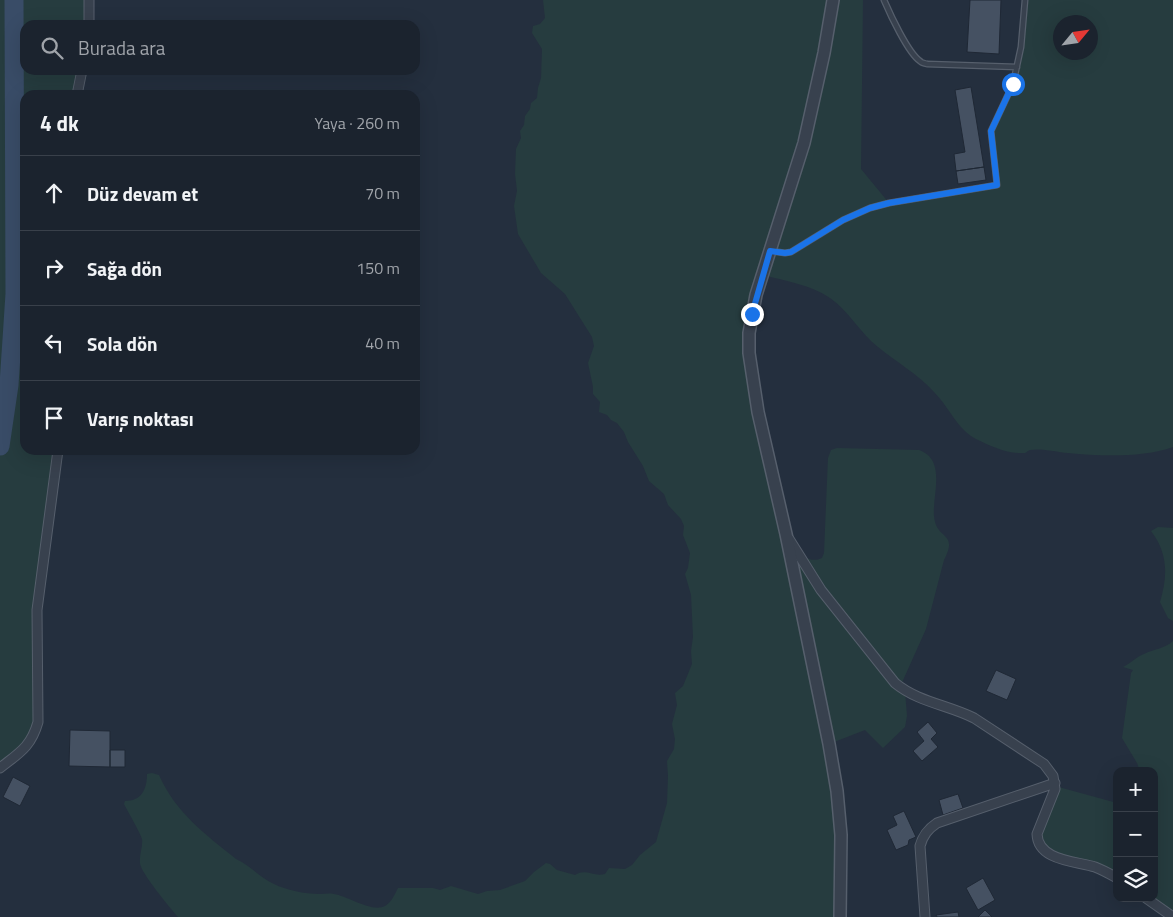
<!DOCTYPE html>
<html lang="tr">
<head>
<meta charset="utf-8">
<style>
	:root { --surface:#1b232e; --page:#242b36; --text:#f1f3f6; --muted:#a0a4aa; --line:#39404a }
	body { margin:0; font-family:"Titillium Web",sans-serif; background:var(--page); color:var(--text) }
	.controls { position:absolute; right:15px; bottom:15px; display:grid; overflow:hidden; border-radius:10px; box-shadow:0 5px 20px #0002 }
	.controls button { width:45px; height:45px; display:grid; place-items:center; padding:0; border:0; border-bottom:1px solid var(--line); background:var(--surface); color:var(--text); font:25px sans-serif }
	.compass { position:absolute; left:1053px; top:15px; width:45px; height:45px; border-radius:50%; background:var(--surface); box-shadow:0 5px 20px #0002; rotate:61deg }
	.stop { position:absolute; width:15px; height:15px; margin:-11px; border:4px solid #1a73e8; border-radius:50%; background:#fff }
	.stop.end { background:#1a73e8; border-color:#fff; box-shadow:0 1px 5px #0008 }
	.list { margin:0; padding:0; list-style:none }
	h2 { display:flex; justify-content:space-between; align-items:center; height:65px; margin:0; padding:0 20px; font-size:21px }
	h2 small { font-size:16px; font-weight:400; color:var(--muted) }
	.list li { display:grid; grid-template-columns:32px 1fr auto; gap:15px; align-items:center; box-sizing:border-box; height:75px; padding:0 20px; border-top:1px solid var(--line) }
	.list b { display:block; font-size:19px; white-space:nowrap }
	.list em { font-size:16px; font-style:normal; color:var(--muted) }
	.icon { flex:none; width:28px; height:28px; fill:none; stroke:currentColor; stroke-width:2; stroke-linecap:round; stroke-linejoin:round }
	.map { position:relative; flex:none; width:1173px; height:917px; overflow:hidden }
	.search { position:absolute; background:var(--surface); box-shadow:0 5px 20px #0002; left:20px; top:20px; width:400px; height:55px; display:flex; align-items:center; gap:12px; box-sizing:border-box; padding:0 18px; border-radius:15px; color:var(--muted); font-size:19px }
	.panel { position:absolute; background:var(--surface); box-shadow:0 5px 20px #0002; left:20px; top:90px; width:400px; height:365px; border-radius:15px }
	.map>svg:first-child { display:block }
</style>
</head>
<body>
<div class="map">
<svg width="1173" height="917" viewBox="0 0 1173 917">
	<rect width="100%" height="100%" fill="#242f3e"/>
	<!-- green -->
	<path fill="#263c3f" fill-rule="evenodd" d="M0 0H89V25H25V70H82L77 95H25V450H58L37 610 34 734 0 768Z
		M543 0H863L861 169 889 203 997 185 991 131 1013 84 1017 67 1025 0H1173V447C1142 458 1100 456 1068 453 1057 452 1041 448 1030 450 1025 452 1028 453 1023 453 1008 454 990 446 976 439 957 429 949 407 934 392 918 374 896 362 878 347 860 333 849 311 830 298 811 285 786 281 763 275L749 333 786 534C795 546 805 566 822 558L824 553 828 458 831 450 837 448 919 450C947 460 932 495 934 516 936 541 959 531 944 560L926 629 900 687 905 691 907 716 905 727 883 748 865 730 829 744 837 791 840 917H178C171 909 140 872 140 863 139 855 143 847 142 839 140 832 128 812 124 804L125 801C141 801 147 790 147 774L152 773 159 775C176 813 205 834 236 859 250 865 260 878 274 884 286 890 305 894 319 894 324 894 329 893 334 894 348 896 372 913 385 906 391 903 395 894 398 888H433L440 890 451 886 478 894 487 891 500 890 525 881 534 872 546 863 550 864 557 870 575 875C586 868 593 877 605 874L609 868 625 869 632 865 640 855 656 842 667 803 668 776 667 761 674 749 675 739 672 724 677 705 675 693 683 686 692 664 691 651 693 637 691 595 685 574 688 568 690 553 683 535 684 526 681 519 668 505 664 494 649 481 643 466 628 442 624 432 617 423 611 420 607 415 599 412 600 402 593 394V387L588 363 594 346 592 337 565 294 541 273 518 234 514 206 517 191 515 174 516 149 521 138 520 131 524 125 525 116 530 109 531 103 537 98 538 88 541 78 542 49 532 33 533 26 540 24 545 18ZM1060 22H1090V52H1060Z
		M1158 527 1173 528V621L1168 618 1160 602C1168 576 1168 553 1151 531Z
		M1173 641V917L1146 898H1154V771H1140L1137 763 1122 738 1131 673 1133 670 1123 667C1131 663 1136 657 1144 654 1154 649 1164 649 1173 641Z
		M1055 786 1117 803V878L1063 859 1039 844 1041 823Z"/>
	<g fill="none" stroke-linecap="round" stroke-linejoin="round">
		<!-- river -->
		<path stroke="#394c67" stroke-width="19" d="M0 446 9 385 15 294 14 0"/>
	</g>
	<!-- building -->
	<path fill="#455162" stroke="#1f2835" d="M970 0H1001L999 54 967 52Z
		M971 87 984 167 956 171 954 154 965 152 955 90Z
		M984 167 986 180 958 184 956 171Z
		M996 670 1016 679 1007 700 986 691Z
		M928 722 937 733 931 739 938 747 922 761 913 751 924 741 917 732Z
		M70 730 110 731V767L69 766Z
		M110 750H125V767H110Z
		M13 777 30 786 20 806 3 797Z
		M958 794 963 808 943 815 939 800Z
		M904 811 916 837 909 840 908 845 896 850 887 830 897 825 893 816Z
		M983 878 995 900 978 910 966 888Z
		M985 910 992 917H978Z
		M958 912 959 917H937L936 915Z"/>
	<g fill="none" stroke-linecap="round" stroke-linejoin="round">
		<defs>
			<path id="service" d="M884 0C890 14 908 53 920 61 921 63 924 63 927 64L1017 67
				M771 251 785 253 791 252 843 220 870 208 889 203 997 185 991 131 1013 84 1021 47 1025 0"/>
			<path id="minor" d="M89 0V25
				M77 95 82 70
				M789 539 821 590 895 683C918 702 948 705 974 718L1044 764 1053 776 1055 789 1037 834C1038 861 1076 861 1095 867 1103 870 1110 874 1117 878
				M0 768C19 753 31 747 38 722L37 610 58 450
				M1146 898 1173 917
				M925 917 920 846C923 835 928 829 937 823L1055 783"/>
			<path id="tertiary" d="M833 0 824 53 804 143 756 295 749 333V353L758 412 786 534 829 744 837 791 841 835 840 917"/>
		</defs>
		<!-- service casing -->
		<use href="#service" stroke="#565f6c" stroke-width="7"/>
		<!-- minor casing -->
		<use href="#minor" stroke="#565f6c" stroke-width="11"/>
		<!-- tertiary casing -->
		<use href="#tertiary" stroke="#565f6c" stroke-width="14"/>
		<!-- service -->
		<use href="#service" stroke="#38414e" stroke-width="4.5"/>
		<!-- minor -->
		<use href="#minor" stroke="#38414e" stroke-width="9"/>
		<!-- tertiary -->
		<use href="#tertiary" stroke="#38414e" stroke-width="11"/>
	</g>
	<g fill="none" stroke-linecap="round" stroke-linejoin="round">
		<!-- route -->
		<path stroke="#1a73e8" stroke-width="6" d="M752 314 770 251 785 253 791 252 843 220 870 208 889 203 997 185 991 131 1013 84"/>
	</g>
</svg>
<div class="controls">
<button>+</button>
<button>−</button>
<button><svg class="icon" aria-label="layers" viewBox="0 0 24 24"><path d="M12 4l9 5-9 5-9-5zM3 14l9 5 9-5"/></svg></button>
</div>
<svg class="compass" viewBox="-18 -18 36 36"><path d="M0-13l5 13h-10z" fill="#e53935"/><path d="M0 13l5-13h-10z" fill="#a0a4aa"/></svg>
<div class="stop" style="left:1013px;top:84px"></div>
<div class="stop end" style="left:752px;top:314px"></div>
<div class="search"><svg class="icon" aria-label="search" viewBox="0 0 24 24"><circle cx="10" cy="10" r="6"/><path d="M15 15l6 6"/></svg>Burada ara</div>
<section class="panel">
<h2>4 dk<small>Yaya · 260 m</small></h2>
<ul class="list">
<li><svg class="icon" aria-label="ahead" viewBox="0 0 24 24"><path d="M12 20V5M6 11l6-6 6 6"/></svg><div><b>Düz devam et</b></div><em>70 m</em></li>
<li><svg class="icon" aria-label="right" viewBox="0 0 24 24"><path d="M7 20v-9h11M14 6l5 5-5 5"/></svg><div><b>Sağa dön</b></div><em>150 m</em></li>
<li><svg class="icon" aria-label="left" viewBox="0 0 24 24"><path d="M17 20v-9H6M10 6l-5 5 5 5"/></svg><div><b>Sola dön</b></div><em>40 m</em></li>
<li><svg class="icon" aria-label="arrive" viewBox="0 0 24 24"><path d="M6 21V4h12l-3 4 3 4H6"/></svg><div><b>Varış noktası</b></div></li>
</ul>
</section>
</div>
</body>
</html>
